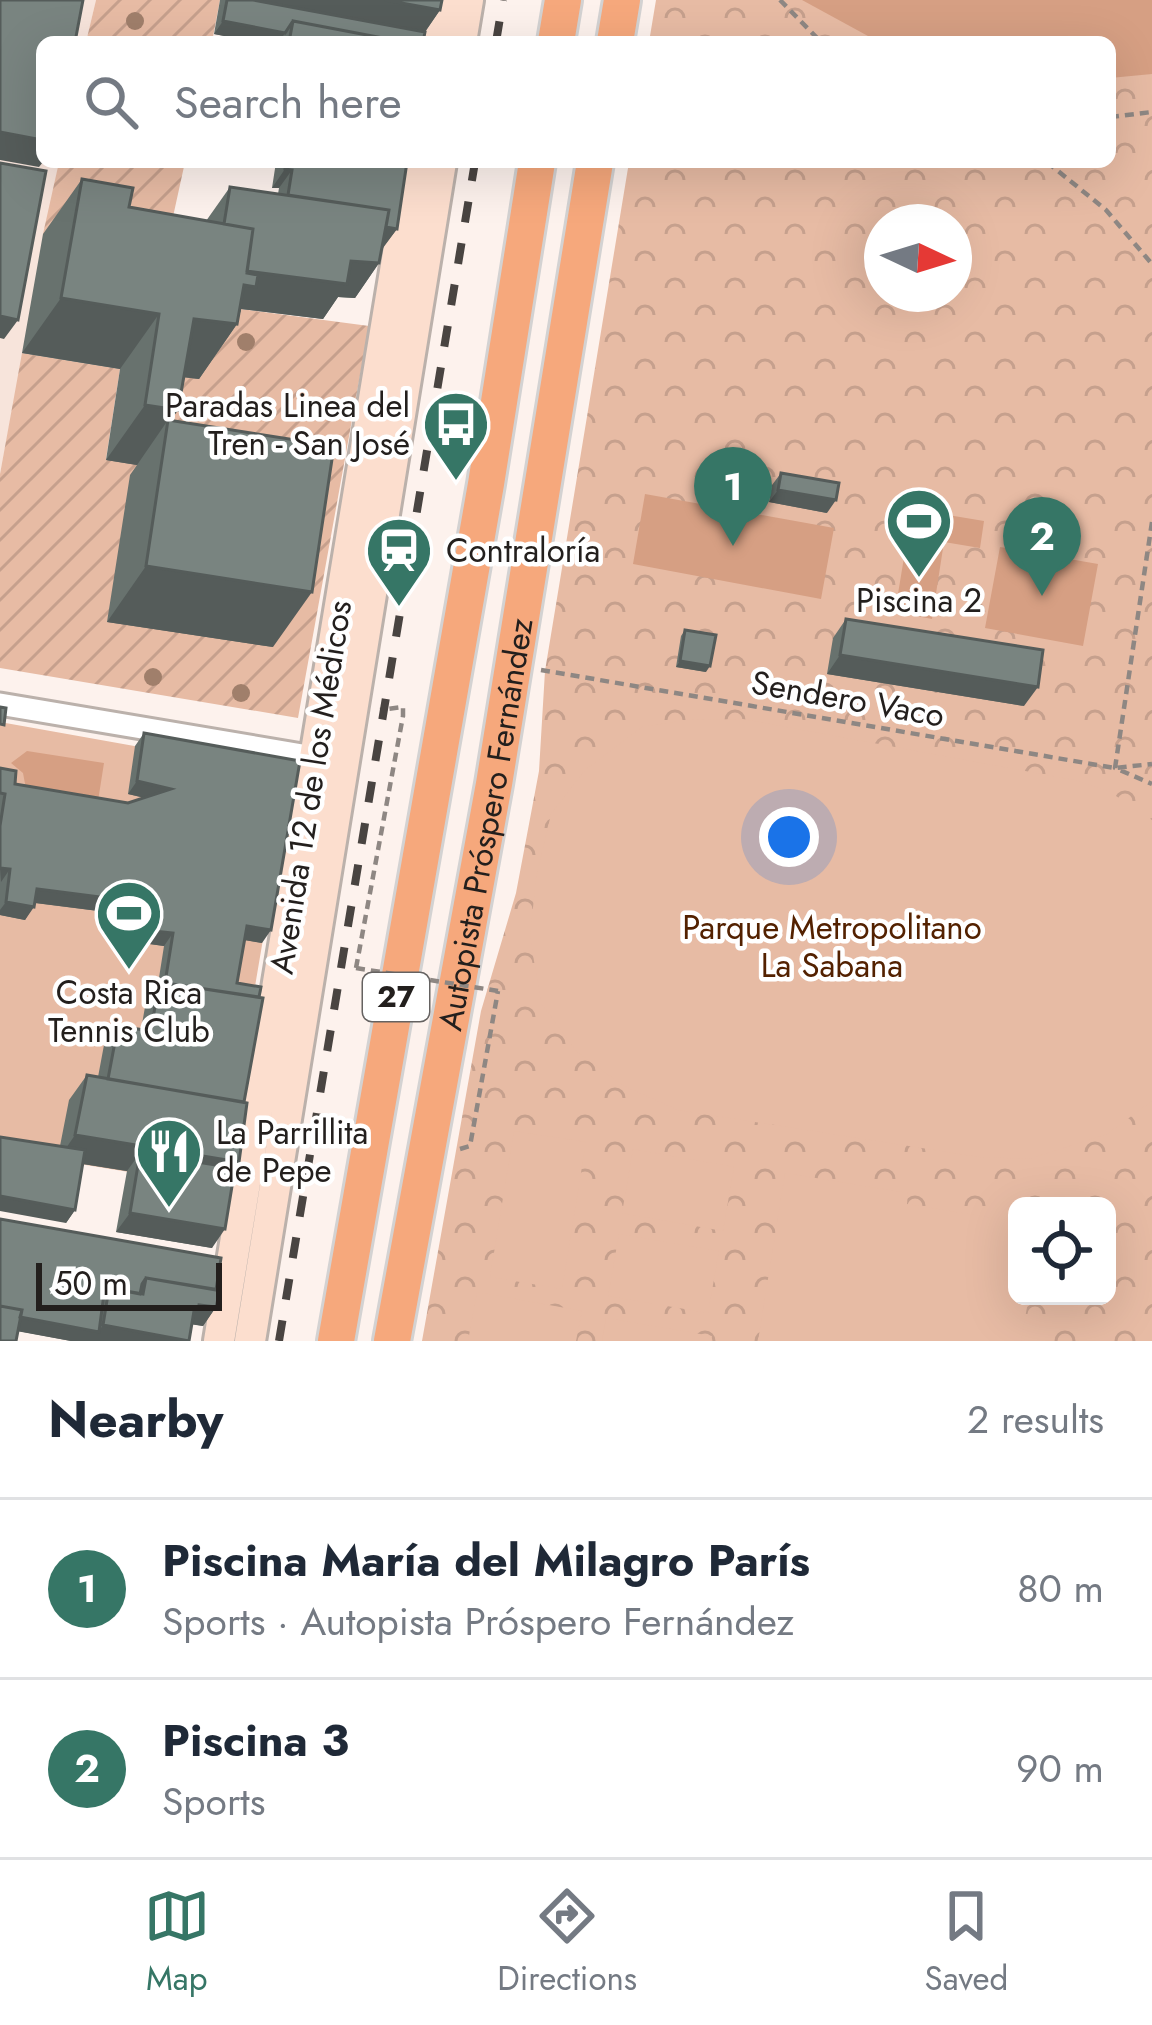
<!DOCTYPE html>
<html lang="en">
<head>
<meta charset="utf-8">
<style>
	:root { --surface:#fff; --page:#f2f2f3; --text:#1f2937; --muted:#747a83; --line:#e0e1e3; --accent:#367666 }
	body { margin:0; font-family:Jost,sans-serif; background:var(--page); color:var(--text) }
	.controls { position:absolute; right:36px; bottom:36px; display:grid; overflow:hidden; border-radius:18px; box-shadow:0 12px 48px #0002 }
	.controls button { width:108px; height:108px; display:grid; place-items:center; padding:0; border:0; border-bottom:3px solid var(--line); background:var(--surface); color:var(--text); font:60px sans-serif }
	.compass { position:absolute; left:864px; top:204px; width:108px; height:108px; border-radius:50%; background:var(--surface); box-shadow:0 12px 48px #0002; rotate:94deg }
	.scale { position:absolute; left:36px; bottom:30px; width:186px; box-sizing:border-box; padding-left:12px; border:6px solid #231f1d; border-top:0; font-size:33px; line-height:42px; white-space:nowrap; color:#231f1d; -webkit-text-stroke:9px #fff; paint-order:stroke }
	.you { position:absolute; left:789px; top:837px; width:42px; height:42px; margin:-30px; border:9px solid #fff; border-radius:50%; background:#1a73e8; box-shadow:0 0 0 18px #1a73e833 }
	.badge { display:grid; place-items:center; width:78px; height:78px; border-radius:50%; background:var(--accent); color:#fff; font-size:39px; font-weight:700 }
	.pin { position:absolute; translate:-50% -99px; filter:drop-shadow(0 3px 6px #0008) }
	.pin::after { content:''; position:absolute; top:63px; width:42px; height:36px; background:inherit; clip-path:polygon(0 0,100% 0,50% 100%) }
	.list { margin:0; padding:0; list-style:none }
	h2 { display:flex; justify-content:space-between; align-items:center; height:156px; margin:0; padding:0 48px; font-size:51px }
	h2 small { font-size:39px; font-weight:400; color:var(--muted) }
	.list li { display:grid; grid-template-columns:78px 1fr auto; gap:36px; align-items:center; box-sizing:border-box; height:180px; padding:0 48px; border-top:3px solid var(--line) }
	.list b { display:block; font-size:45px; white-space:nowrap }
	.list p { margin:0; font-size:39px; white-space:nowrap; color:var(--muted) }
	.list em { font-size:39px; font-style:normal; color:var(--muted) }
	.icon { flex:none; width:66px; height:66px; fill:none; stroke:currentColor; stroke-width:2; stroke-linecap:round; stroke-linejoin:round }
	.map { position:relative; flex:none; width:1152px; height:1341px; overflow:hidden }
	.search { position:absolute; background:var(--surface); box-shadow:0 12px 48px #0002; left:36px; right:36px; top:36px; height:132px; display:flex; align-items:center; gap:30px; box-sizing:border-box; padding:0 42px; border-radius:18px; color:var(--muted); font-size:45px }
	.sheet { height:516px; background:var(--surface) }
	nav { display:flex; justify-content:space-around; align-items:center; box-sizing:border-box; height:168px; border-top:3px solid var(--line); background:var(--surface); font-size:33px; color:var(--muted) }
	nav a { display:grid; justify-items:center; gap:6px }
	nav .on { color:var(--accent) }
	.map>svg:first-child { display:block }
</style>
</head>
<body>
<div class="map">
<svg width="1152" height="1341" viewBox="0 0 1152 1341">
	<defs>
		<pattern id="park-crowns" width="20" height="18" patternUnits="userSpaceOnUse" patternTransform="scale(3)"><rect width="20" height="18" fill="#e7bba4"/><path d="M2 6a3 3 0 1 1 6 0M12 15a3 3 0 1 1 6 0" fill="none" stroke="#c6a08d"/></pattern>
		<pattern id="garden-furrows" width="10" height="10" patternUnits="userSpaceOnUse" patternTransform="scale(3)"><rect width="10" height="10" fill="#e7bba4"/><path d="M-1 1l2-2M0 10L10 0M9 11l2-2" fill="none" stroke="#c6a08d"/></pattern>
	</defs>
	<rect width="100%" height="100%" fill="#fdf2ed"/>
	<!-- built -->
	<path fill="#f7e4db" d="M0 0H96L86 42H42V162H59L0 474Z"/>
	<!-- park -->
	<path fill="url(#park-crowns)" fill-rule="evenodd" d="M656 0H1152V1341H422L481 1011 516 893 539 771 545 671 629 162H1110V42H649ZM882 222H954V294H882ZM1017 1206H1107V1296H1017Z"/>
	<!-- garden -->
	<path fill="url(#garden-furrows)" d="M96 0H220L212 42H86Z
		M59 162H185L160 276 43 234Z
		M211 305 369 326 298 718 0 668V474L22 353 120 369 106 459Z"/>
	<!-- pitch -->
	<path fill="#e7bba4" d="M743 719 1074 780 1110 792 1152 820V1101L1107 1134 1029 1159 979 1157 678 1110 624 1086 577 1052 541 1003 530 937 536 878 551 814 585 770 642 727 685 720Z
		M0 722 291 774 221 1187 0 1151Z
		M514 1131 586 1142 562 1289 490 1277Z
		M633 1149 734 1167 723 1231 622 1213Z
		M785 1173 908 1193 907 1204 1017 1222V1296H1029L1021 1341H758Z
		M619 1234 719 1251 708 1313 608 1296Z
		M477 1292 582 1311 576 1341H468Z
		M606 1318 712 1336 711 1341H602Z"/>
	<!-- water -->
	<path fill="#d69f83" d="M802 0H1152V74L1110 78V42H879Z
		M645 494 834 528 821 599 633 564Z
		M912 509 984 521 980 548 944 542 932 619 895 612Z
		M1000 547 1098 564 1083 646 985 628Z
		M27 751 104 763 98 801 26 789 23 773 11 763Z"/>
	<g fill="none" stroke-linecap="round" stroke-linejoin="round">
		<defs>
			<path id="minor" d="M0 704 326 759"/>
			<path id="secondary" d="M432 42 439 0
				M461 42 468 0
				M219 1341 413 162
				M250 1341 441 162"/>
			<g id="trunk">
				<path d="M556 42 563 0"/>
				<path d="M615 42 622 0"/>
				<path d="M336 1341 486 484 537 162"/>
				<path id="s1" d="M392 1341 494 784 595 162"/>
			</g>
		</defs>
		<!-- minor casing -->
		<use href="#minor" stroke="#bbb1ab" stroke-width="27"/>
		<!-- secondary casing -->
		<use href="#secondary" stroke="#bbb1ab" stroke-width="36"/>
		<!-- trunk casing -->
		<use href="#trunk" stroke="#d3d2d2" stroke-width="42"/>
		<!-- path -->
		<path stroke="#8e8783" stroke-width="4.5" stroke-dasharray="9 6" stroke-linecap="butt" d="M780 0 821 42
			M1110 117 1152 112
			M1047 162 1106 210 1152 264
			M1152 522 1115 768 1152 784
			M541 670 1115 768 1152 764
			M356 968 403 716V707L380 710
			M460 1149 470 1146 498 991"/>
		<!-- minor -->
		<use href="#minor" stroke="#fff" stroke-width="21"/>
		<!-- secondary -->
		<use href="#secondary" stroke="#fcdece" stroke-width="30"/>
		<!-- trunk -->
		<use href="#trunk" stroke="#f6a87c" stroke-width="36"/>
		<!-- rail -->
		<path stroke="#494441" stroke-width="8" stroke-dasharray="21 21" stroke-linecap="butt" d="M496 42 503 0
			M279 1341 475 162"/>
		<!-- path-bridge -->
		<path stroke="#8e8783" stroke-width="4.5" stroke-dasharray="9 6" stroke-linecap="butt" d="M356 968 498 991"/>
	</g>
	<!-- trees -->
	<g fill="#a07f6b">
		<circle cx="135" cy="21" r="9"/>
		<circle cx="246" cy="342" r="9"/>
		<circle cx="153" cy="677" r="9"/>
		<circle cx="241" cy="693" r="9"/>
	</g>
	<!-- wall -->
	<path fill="#68726e" d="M220 0H442L440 10 425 32 423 42H255L214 34Z
		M276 162H407L397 229 382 248 379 263 355 298 338 297 323 319 241 309 237 324 199 379 184 377 178 410 171 420 273 647 107 622 130 475 137 465 106 460 120 369 22 353 43 234 82 179 129 207 206 221 230 187 278 194 279 188H272Z
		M781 473 827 513 769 502 772 485Z
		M846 619 1024 706 827 674 833 638Z
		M685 630 706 672 676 667 681 636Z
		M144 733 262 943 245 940 237 983 244 1102 239 1162 235 1168 212 1248 116 1232 127 1171 83 1164 75 1210 66 1223 60 1146 69 1100 87 1075 98 1077 104 1045 118 1026 141 1030 146 1001 158 984 164 946 135 942 138 916 35 903 25 920 0 915V768L15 784 128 803 145 798 128 794 135 746Z
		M0 1219 216 1290V1307L203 1326 192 1324 189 1341H71L18 1331Z"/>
	<!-- shaded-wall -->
	<path fill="#555c5a" d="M227 0H385L440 10 418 42Z
		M223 21 285 33 279 42H255L214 34Z
		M0 132 42 140 43 162 39 167 0 160Z
		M285 169 292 170 279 188H272Z
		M286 212 397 229 383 248 273 231Z
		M351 261 379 263 355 298 338 297 323 319 241 309 237 324 199 379 155 374 194 319 236 270Z
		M61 298 159 314 120 369 22 353Z
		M0 316 18 320 4 339 0 338Z
		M145 405 178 410 168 424V420L137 465 106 460Z
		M778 490 836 500 827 513 769 502Z
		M146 566 312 592 273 647 107 622Z
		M840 655 1038 687 1024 706 827 674Z
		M680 661 710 666 706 672 676 667Z
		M137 781 171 789 162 802 128 794Z
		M0 868 10 869 1 882Z
		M37 889 147 903 138 916 28 902Z
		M6 902 34 907 25 920 0 915V910Z
		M247 926 271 930 262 943 238 939Z
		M144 930 173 933 164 946 135 942Z
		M75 1135 239 1162 221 1187 140 1153 127 1171 58 1160Z
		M0 1196 75 1210 66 1223 0 1211Z
		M130 1213 225 1229 212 1248 116 1232Z
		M141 1298 216 1307 203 1326 189 1324Z
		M0 1313 99 1332 92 1341H71L0 1328Z
		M103 1325 189 1341H92Z"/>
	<!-- building -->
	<path fill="#798480" stroke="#555c5a" stroke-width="3" d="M0 0H83L75 42H42V140L0 132Z
		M227 0H253L425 32 423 42H404L293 21 285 33 223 21Z
		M385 0H442L440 10Z
		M293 21 404 42H289Z
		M286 162H407L397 229 386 227 389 210 288 195 292 170 285 169Z
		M0 163 46 171 18 320 0 316Z
		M82 179 133 188 129 207 253 229 247 273 258 275 256 287 244 285 237 324 194 319 178 410 145 405 159 314 61 298Z
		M230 187 389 210 379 263 351 261 347 284 247 271 253 229 224 224Z
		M168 420 334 446 312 592 146 566Z
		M781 473 839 483 836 500 778 490Z
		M846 619 1043 650 1038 687 840 655Z
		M685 630 716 635 710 666 680 661Z
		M0 707 6 708 4 725 0 724Z
		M144 733 300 761 271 930 247 926 237 983 261 987 259 997 165 983 173 933 144 930 147 903 37 889 34 907 6 902 10 869 0 868V826L5 794 0 793V768L16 771 15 784 128 803 171 789 137 781Z
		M159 982 263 998 244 1102 108 1079 118 1026 151 1031Z
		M87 1075 247 1103 239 1162 75 1135Z
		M0 1137 85 1150 75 1210 0 1196Z
		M140 1153 235 1168 225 1229 130 1213Z
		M0 1219 221 1258 216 1290 146 1278 142 1284 140 1294 109 1288 104 1294 99 1332 20 1317 22 1310 0 1306Z
		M146 1278 220 1290 216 1307 199 1305 198 1311H194L189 1341 103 1325 109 1288 143 1294Z
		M0 1306 22 1310 16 1341H0Z"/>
	<!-- icons -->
	<defs>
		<symbol id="bus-pin" viewBox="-11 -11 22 30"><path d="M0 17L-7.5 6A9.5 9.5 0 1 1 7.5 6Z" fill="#367666" stroke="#fff"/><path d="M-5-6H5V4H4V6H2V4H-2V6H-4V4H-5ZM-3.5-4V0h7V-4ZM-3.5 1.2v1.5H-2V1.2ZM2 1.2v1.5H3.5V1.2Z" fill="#fff"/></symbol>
		<symbol id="stadium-pin" viewBox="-11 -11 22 30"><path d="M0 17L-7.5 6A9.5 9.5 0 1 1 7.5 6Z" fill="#367666" stroke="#fff"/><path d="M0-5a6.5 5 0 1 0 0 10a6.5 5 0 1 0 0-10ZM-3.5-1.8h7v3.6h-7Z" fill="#fff"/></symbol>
		<symbol id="station-pin" viewBox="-11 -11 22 30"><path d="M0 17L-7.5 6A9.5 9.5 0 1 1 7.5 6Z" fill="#367666" stroke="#fff"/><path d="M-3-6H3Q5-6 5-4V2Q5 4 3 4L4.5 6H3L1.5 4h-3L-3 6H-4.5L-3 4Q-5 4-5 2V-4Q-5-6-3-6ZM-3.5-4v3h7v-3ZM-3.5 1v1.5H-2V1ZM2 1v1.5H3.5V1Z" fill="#fff"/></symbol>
		<symbol id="restaurant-pin" viewBox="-11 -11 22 30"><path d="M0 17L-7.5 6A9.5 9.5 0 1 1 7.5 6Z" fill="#367666" stroke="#fff"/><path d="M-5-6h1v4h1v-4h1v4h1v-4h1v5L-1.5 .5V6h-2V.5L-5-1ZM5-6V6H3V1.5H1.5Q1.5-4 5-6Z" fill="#fff"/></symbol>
	</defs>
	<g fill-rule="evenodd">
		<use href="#bus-pin" x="418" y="386" width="76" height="104"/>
		<use href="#stadium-pin" x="881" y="483" width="76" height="104"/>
		<use href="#station-pin" x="361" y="512" width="76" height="104"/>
		<use href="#stadium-pin" x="91" y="875" width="76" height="104"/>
		<use href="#restaurant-pin" x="131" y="1113" width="76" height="104"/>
	</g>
	<g text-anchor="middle" stroke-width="9" stroke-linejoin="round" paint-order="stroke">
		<!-- shield labels -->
		<rect fill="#fff" stroke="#656261" stroke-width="3" x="363" y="973" width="66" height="48" rx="9"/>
		<g font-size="30" font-weight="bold" fill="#231f1d">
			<text x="396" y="1007">27</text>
		</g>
		<!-- poi labels -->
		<g font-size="33" fill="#231f1d" stroke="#fff" text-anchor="start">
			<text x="410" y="417" text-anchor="end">Paradas Linea del<tspan x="410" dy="38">Tren - San José</tspan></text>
			<text x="446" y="562">Contraloría</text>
			<text x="919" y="612" text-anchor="middle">Piscina 2</text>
			<text x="129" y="1004" text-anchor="middle">Costa Rica<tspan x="129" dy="38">Tennis Club</tspan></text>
			<text x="216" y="1144">La Parrillita<tspan x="216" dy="38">de Pepe</tspan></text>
		</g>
		<!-- street labels -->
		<g font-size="33" fill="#231f1d" stroke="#fff">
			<text transform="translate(848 698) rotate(10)" y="12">Sendero Vaco</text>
			<text transform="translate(310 787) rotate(-81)" y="12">Avenida 12 de los Médicos</text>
			<text dy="12" stroke="none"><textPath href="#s1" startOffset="525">Autopista Próspero Fernández</textPath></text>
		</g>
		<!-- park labels -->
		<g font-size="33" fill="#532100" stroke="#fff">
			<text x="832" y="939">Parque Metropolitano<tspan x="832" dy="38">La Sabana</tspan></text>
		</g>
	</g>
</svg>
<div class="controls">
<button><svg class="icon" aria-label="locate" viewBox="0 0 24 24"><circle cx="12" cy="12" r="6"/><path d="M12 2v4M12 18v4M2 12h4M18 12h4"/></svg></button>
</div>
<svg class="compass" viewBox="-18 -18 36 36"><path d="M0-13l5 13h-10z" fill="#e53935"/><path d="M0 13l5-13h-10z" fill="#747a83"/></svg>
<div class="scale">50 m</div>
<div class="you"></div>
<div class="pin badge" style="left:733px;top:546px">1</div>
<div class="pin badge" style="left:1042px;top:596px">2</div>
<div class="search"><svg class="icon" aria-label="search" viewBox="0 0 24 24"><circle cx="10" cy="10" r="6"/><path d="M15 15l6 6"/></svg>Search here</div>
</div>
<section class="sheet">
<h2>Nearby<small>2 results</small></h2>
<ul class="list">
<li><span class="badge">1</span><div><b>Piscina María del Milagro París</b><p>Sports · Autopista Próspero Fernández</p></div><em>80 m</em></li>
<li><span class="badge">2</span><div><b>Piscina 3</b><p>Sports</p></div><em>90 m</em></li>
</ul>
</section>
<nav>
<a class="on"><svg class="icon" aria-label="map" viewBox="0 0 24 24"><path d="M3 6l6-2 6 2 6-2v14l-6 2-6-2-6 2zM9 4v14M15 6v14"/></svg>Map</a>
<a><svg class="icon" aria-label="directions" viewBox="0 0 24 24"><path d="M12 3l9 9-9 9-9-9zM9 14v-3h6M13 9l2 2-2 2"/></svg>Directions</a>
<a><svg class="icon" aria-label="saved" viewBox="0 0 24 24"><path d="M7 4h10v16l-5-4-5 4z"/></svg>Saved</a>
</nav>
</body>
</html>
